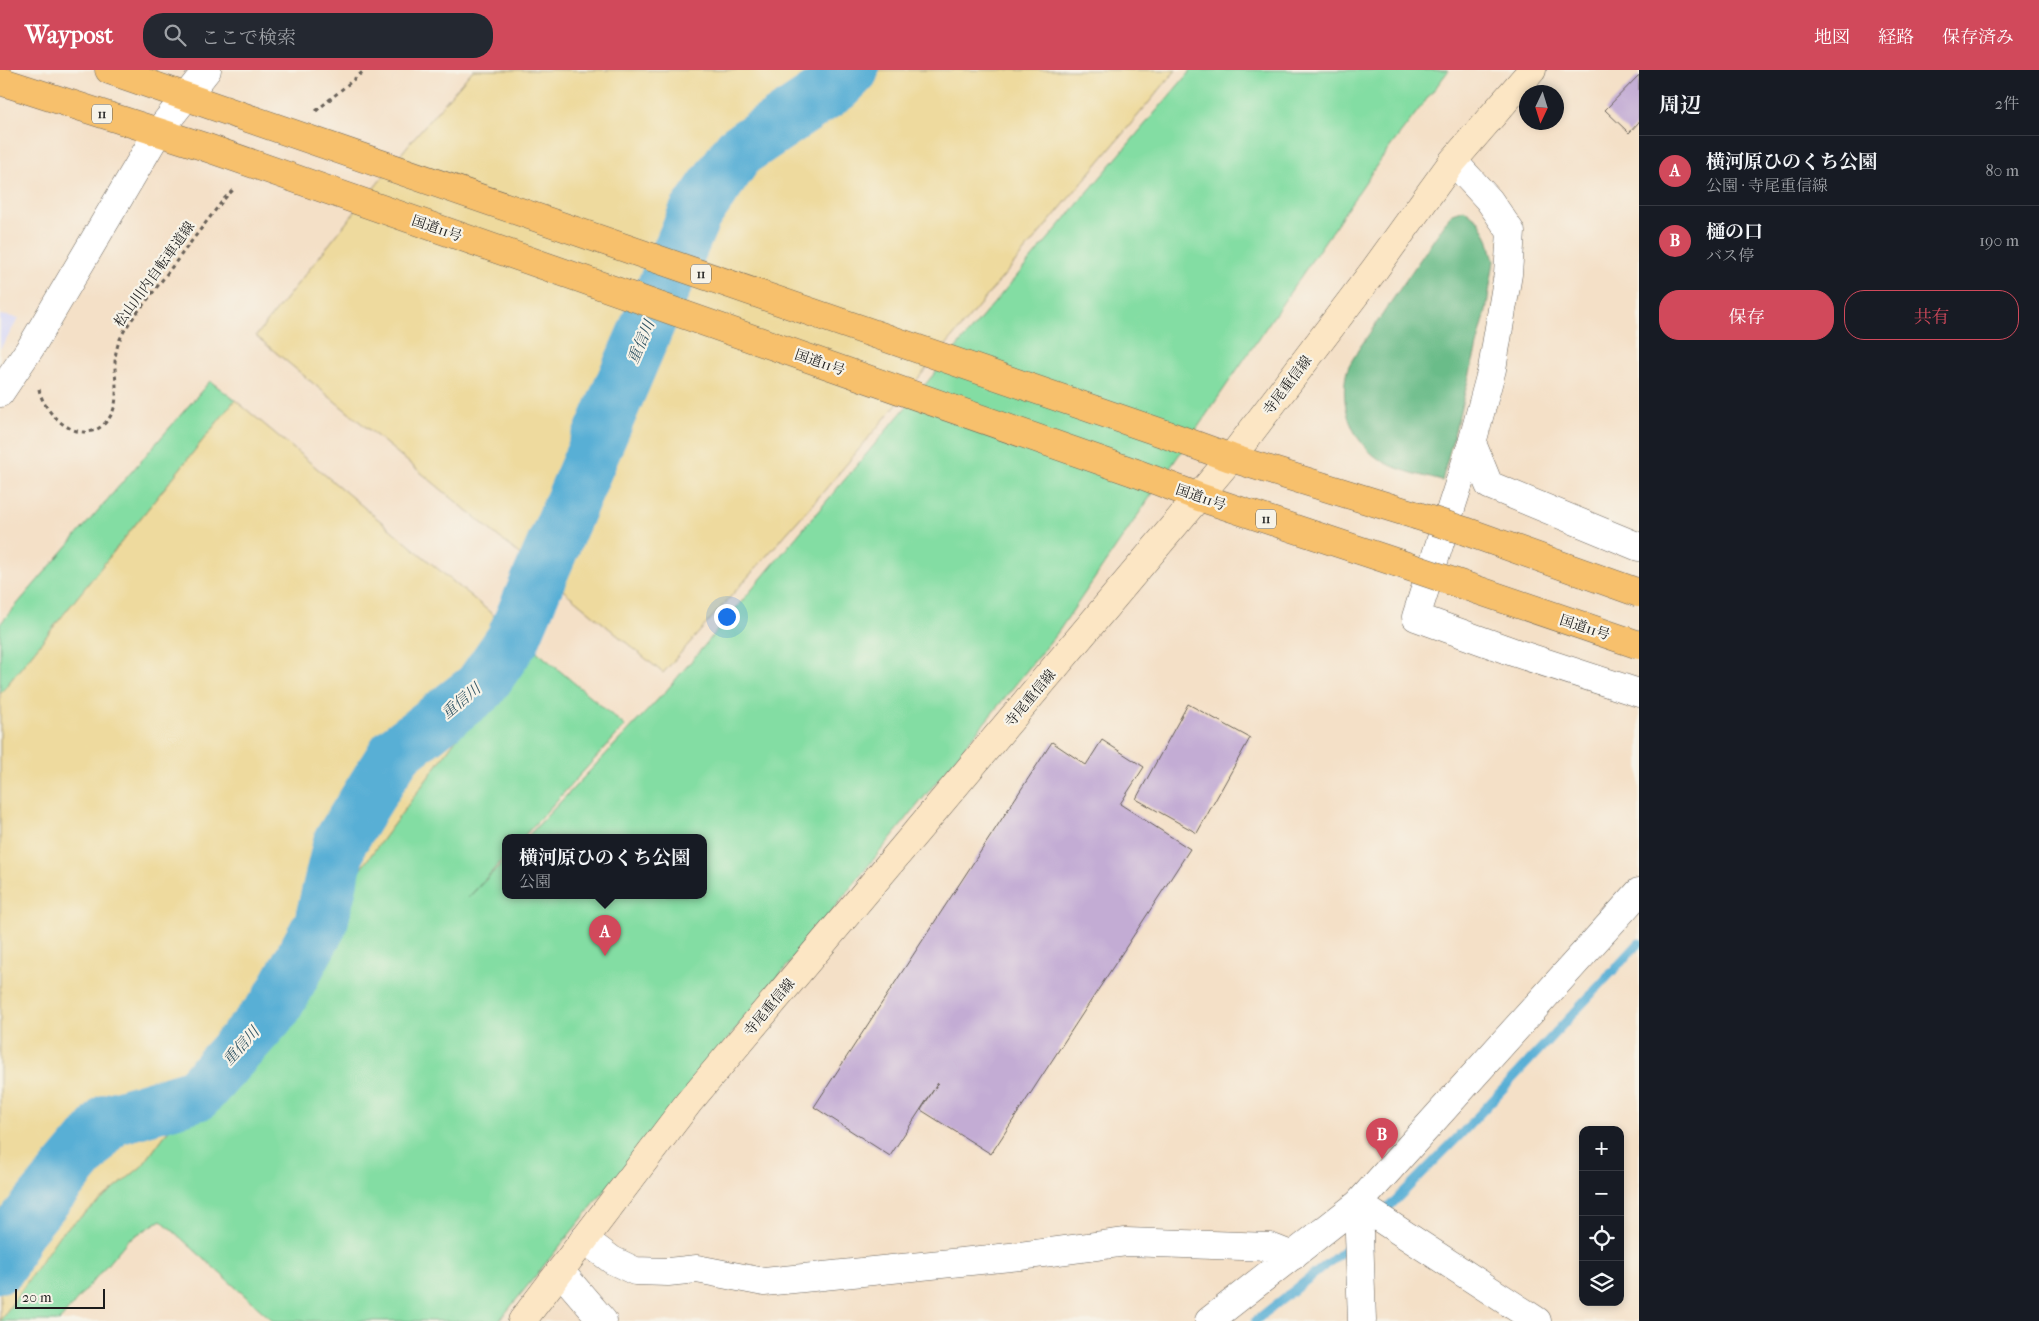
<!DOCTYPE html>
<html lang="ja">
<head>
<meta charset="utf-8">
<style>
	:root { --surface:#171b24; --page:#242831; --text:#f1f3f6; --muted:#9ea1a6; --line:#363941; --accent:#d1495b }
	body { margin:0; font-family:"IM FELL French Canon","Noto Serif JP",serif; background:var(--page); color:var(--text) }
	.controls { position:absolute; right:15px; bottom:15px; display:grid; overflow:hidden; border-radius:10px; box-shadow:0 2px 8px #0003 }
	.controls button { width:45px; height:45px; display:grid; place-items:center; padding:0; border:0; border-bottom:1px solid var(--line); background:var(--surface); color:var(--text); font:25px sans-serif }
	.compass { position:absolute; left:1519px; top:15px; width:45px; height:45px; border-radius:50%; background:var(--surface); box-shadow:0 2px 8px #0003; rotate:184deg }
	.scale { position:absolute; left:15px; bottom:12px; width:90px; box-sizing:border-box; padding-left:5px; border:2px solid #1c1c1c; border-top:0; font-size:14px; line-height:18px; white-space:nowrap; color:#1c1c1c; -webkit-text-stroke:4px #f7f3e8; paint-order:stroke }
	.you { position:absolute; left:726px; top:546px; width:18px; height:18px; margin:-12px; border:4px solid #fff; border-radius:50%; background:#1a73e8; box-shadow:0 0 0 8px #1a73e833 }
	.badge { display:grid; place-items:center; width:32px; height:32px; border-radius:50%; background:var(--accent); color:#fff; font-size:16px; font-weight:700 }
	.pin { position:absolute; translate:-50% -41px; filter:drop-shadow(0 1px 2px #0008) }
	.pin::after { content:''; position:absolute; top:26px; width:18px; height:15px; background:inherit; clip-path:polygon(0 0,100% 0,50% 100%) }
	.popup { position:absolute; left:502px; top:764px; width:205px; height:65px; box-sizing:border-box; display:grid; place-content:center; border-radius:10px; background:var(--surface); filter:drop-shadow(0 1px 4px #0005); font-size:16px; white-space:nowrap; color:var(--muted) }
	.popup b { font-size:19px; color:var(--text) }
	.popup::after { content:''; position:absolute; left:50%; top:100%; margin-left:-10px; border:10px solid transparent; border-top-color:var(--surface) }
	.list { margin:0; padding:0; list-style:none }
	h2 { display:flex; justify-content:space-between; align-items:center; height:65px; margin:0; padding:0 20px; font-size:21px }
	h2 small { font-size:16px; font-weight:400; color:var(--muted) }
	.list li { display:grid; grid-template-columns:32px 1fr auto; gap:15px; align-items:center; box-sizing:border-box; height:70px; padding:0 20px; border-top:1px solid var(--line) }
	.list b { display:block; font-size:19px; white-space:nowrap }
	.list p { margin:0; font-size:16px; white-space:nowrap; color:var(--muted) }
	.list em { font-size:16px; font-style:normal; color:var(--muted) }
	.actions { display:flex; gap:10px; padding:15px 20px }
	.actions a { flex:1; padding:11px 0; border:1px solid var(--accent); border-radius:20px; text-align:center; font-size:18px; color:var(--accent) }
	.actions .main { background:var(--accent); color:#fff }
	.icon { flex:none; width:28px; height:28px; fill:none; stroke:currentColor; stroke-width:2; stroke-linecap:round; stroke-linejoin:round }
	.map { position:relative; flex:none; width:1639px; height:1251px; overflow:hidden }
	header { display:flex; align-items:center; gap:30px; box-sizing:border-box; height:70px; padding:0 25px; background:var(--accent); color:#fff }
	header strong { font-size:24px }
	nav { display:flex; gap:28px; margin-inline-start:auto; font-size:18px }
	.search { width:350px; height:45px; background:var(--page); display:flex; align-items:center; gap:12px; box-sizing:border-box; padding:0 18px; border-radius:20px; color:var(--muted); font-size:19px }
	main { display:flex }
	aside { flex:1; background:var(--surface) }
	.map>svg:first-child { display:block }
</style>
</head>
<body>
<header>
<strong>Waypost</strong>
<div class="search"><svg class="icon" aria-label="search" viewBox="0 0 24 24"><circle cx="10" cy="10" r="6"/><path d="M15 15l6 6"/></svg>ここで検索</div>
<nav><a>地図</a><a>経路</a><a>保存済み</a></nav>
</header>
<main>
<div class="map">
<svg width="1639" height="1251" viewBox="0 0 1639 1251">
	<rect width="100%" height="100%" fill="#f7f3e8"/>
	<filter id="ink" filterUnits="userSpaceOnUse"><feTurbulence type="fractalNoise" baseFrequency=".02" numOctaves="2"/><feDisplacementMap in="SourceGraphic" scale="10" xChannelSelector="R" yChannelSelector="G"/><feConvolveMatrix kernelMatrix="1 2 1 2 8 2 1 2 1" color-interpolation-filters="sRGB"/></filter>
	<filter id="wash" filterUnits="userSpaceOnUse"><feTurbulence type="fractalNoise" baseFrequency=".0096" numOctaves="4" result="noise"/><feDisplacementMap in="SourceGraphic" scale="20" xChannelSelector="R" yChannelSelector="G"/><feGaussianBlur stdDeviation="1.12" result="paint"/><feColorMatrix in="noise" values="0 0 0 0 0 0 0 0 0 0 0 0 0 0 0 0 0 1.4 0 .05"/><feComposite in="paint" operator="in"/></filter>
	<g filter="url(#wash)">
		<rect width="100%" height="100%" fill="#f4e0c7"/>
		<!-- built -->
		<path fill="#d6d7f8" d="M0 245 19 248 0 279Z"/>
		<!-- green -->
		<path fill="#83dda3" stroke="#507c60" d="M1191 0H1449L1381 89 1058 562 499 1251H273L161 1150 128 1170 59 1251H0V1247L60 1164 142 1096 527 573 625 656 523 767H506V786L468 828 506 789V825H704V767H527L666 621Z
			M210 311 235 330 0 624V554Z"/>
		<!-- forest -->
		<path fill="#6abc89" stroke="#436c52" d="M1464 139 1479 151 1488 168 1494 191 1486 241 1442 411C1424 406 1403 402 1386 393 1353 377 1338 335 1347 301 1349 293 1355 287 1358 280L1452 143Z"/>
		<!-- sand -->
		<path fill="#eeda9e" stroke="#857b5d" d="M473 0H1176L824 421 663 603 256 266 413 69Z
			M235 330 527 573 142 1096 60 1164 0 1251V624Z"/>
		<g fill="none" stroke-linecap="round" stroke-linejoin="round">
			<!-- stream -->
			<path stroke="#59afd5" stroke-width="9" d="M1381 1145 1462 1063 1639 873
				M1255 1251 1336 1187 1354 1171"/>
			<!-- river -->
			<path stroke="#59afd5" stroke-width="54" d="M0 1196 18 1160 110 1050 197 1024 275 937 321 853 340 772 395 683 480 617 513 569 695 144 739 81 837 15 852 0"/>
		</g>
		<g id="blocks">
			<!-- building -->
			<path fill="#c3acd4" d="M1639 5V52L1629 63 1605 40Z
				M1188 634 1250 668 1197 763 1136 729Z
				M1102 670 1144 697 1120 734 1190 779 991 1084 921 1040 938 1013 890 1086 814 1037 1052 672 1086 695Z"/>
		</g>
	</g>
	<g filter="url(#ink)">
		<use href="#blocks" fill-opacity="0" stroke="#686158" stroke-width="1"/>
		<g fill="none" stroke-linecap="round" stroke-linejoin="round">
			<defs>
				<path id="street" d="M1453 91 1489 130 1511 162 1508 204 1492 299 1472 373 1416 547 1516 583 1639 623
					M0 323 31 277 158 62 207 0
					M1472 373 1489 415 1639 477
					M1358 1134 1537 1251
					M1358 1134 1362 1251
					M584 1169 612 1190 635 1201 668 1202 697 1199 764 1212 1020 1186 1126 1172 1270 1177 1293 1186
					M560 1201 603 1251
					M1209 1251 1358 1134 1639 822"/>
				<path id="secondary" d="M522 1251 689 1032 1231 388 1375 199 1453 91 1532 0"/>
				<path id="highway" d="M109 0 236 44
					M0 11 205 77
					M1165 364 1231 388 1415 445
					M1136 403 1199 427 1398 493"/>
			</defs>
			<!-- street casing -->
			<use href="#street" stroke="#686158" stroke-width="29"/>
			<!-- secondary casing -->
			<use href="#secondary" stroke="#686158" stroke-width="29"/>
			<!-- highway casing -->
			<use href="#highway" stroke="#686158" stroke-width="29"/>
			<!-- path -->
			<path stroke="#686158" stroke-width="3" stroke-dasharray="4 4" stroke-linecap="butt" d="M316 41 365 0
				M39 319C44 346 82 379 106 352 125 332 110 302 117 278 122 257 142 238 154 221 177 190 200 160 224 129L235 118"/>
			<!-- street -->
			<use href="#street" stroke="#fff" stroke-width="28"/>
			<!-- secondary -->
			<use href="#secondary" stroke="#fce6c4" stroke-width="28"/>
			<!-- highway -->
			<use href="#highway" stroke="#f7c06c" stroke-width="28"/>
			<defs>
				<path id="highway-bridge" d="M236 44 1165 364
					M205 77 1136 403
					M1415 445 1465 461 1639 523
					M1398 493 1639 575"/>
			</defs>
			<!-- highway-bridge casing -->
			<use href="#highway-bridge" stroke="#686158" stroke-width="29" stroke-linecap="butt"/>
			<!-- highway-bridge -->
			<use href="#highway-bridge" stroke="#f7c06c" stroke-width="28"/>
		</g>
	</g>
	<g text-anchor="middle" stroke-width="4.5" stroke-linejoin="round" paint-order="stroke">
		<!-- shield labels -->
		<g fill="#f7f3e8" stroke="#5e5c59" stroke-width="1">
			<rect x="92" y="34.5" width="20" height="19" rx="4"/>
			<rect x="691" y="194.5" width="20" height="19" rx="4"/>
			<rect x="1256" y="439.5" width="20" height="19" rx="4"/>
		</g>
		<g font-size="12" font-weight="bold" fill="#1c1c1c">
			<text x="102" y="48">11</text>
			<text x="701" y="208">11</text>
			<text x="1266" y="453">11</text>
		</g>
		<!-- street labels -->
		<g font-size="14" fill="#1c1c1c" stroke="#f7f3e8">
			<text transform="translate(437 158) rotate(19)" y="5">国道11号</text>
			<text transform="translate(154 204) rotate(-54)" y="5">松山川内自転車道線</text>
			<text transform="translate(820 292) rotate(19)" y="5">国道11号</text>
			<text transform="translate(1287 315) rotate(-53)" y="5">寺尾重信線</text>
			<text transform="translate(1201 427) rotate(19)" y="5">国道11号</text>
			<text transform="translate(1585 557) rotate(18)" y="5">国道11号</text>
			<text transform="translate(1030 628) rotate(-50)" y="5">寺尾重信線</text>
			<text transform="translate(769 937) rotate(-50)" y="5">寺尾重信線</text>
		</g>
		<!-- water labels -->
		<g font-size="15" font-style="italic" fill="#345766" stroke="#f7f3e8">
			<text transform="translate(641 272) rotate(-67)" y="5">重信川</text>
			<text transform="translate(461 631) rotate(-40)" y="5">重信川</text>
			<text transform="translate(241 976) rotate(-48)" y="5">重信川</text>
		</g>
	</g>
</svg>
<div class="controls">
<button>+</button>
<button>−</button>
<button><svg class="icon" aria-label="locate" viewBox="0 0 24 24"><circle cx="12" cy="12" r="6"/><path d="M12 2v4M12 18v4M2 12h4M18 12h4"/></svg></button>
<button><svg class="icon" aria-label="layers" viewBox="0 0 24 24"><path d="M12 4l9 5-9 5-9-5zM3 14l9 5 9-5"/></svg></button>
</div>
<svg class="compass" viewBox="-18 -18 36 36"><path d="M0-13l5 13h-10z" fill="#e53935"/><path d="M0 13l5-13h-10z" fill="#9ea1a6"/></svg>
<div class="scale">20 m</div>
<div class="you"></div>
<div class="pin badge" style="left:605px;top:886px">A</div>
<div class="popup"><b>横河原ひのくち公園</b>公園</div>
<div class="pin badge" style="left:1382px;top:1089px">B</div>
</div>
<aside>
<h2>周辺<small>2件</small></h2>
<ul class="list">
<li><span class="badge">A</span><div><b>横河原ひのくち公園</b><p>公園 · 寺尾重信線</p></div><em>80 m</em></li>
<li><span class="badge">B</span><div><b>樋の口</b><p>バス停</p></div><em>190 m</em></li>
</ul>
<div class="actions"><a class="main">保存</a><a>共有</a></div>
</aside>
</main>
</body>
</html>
